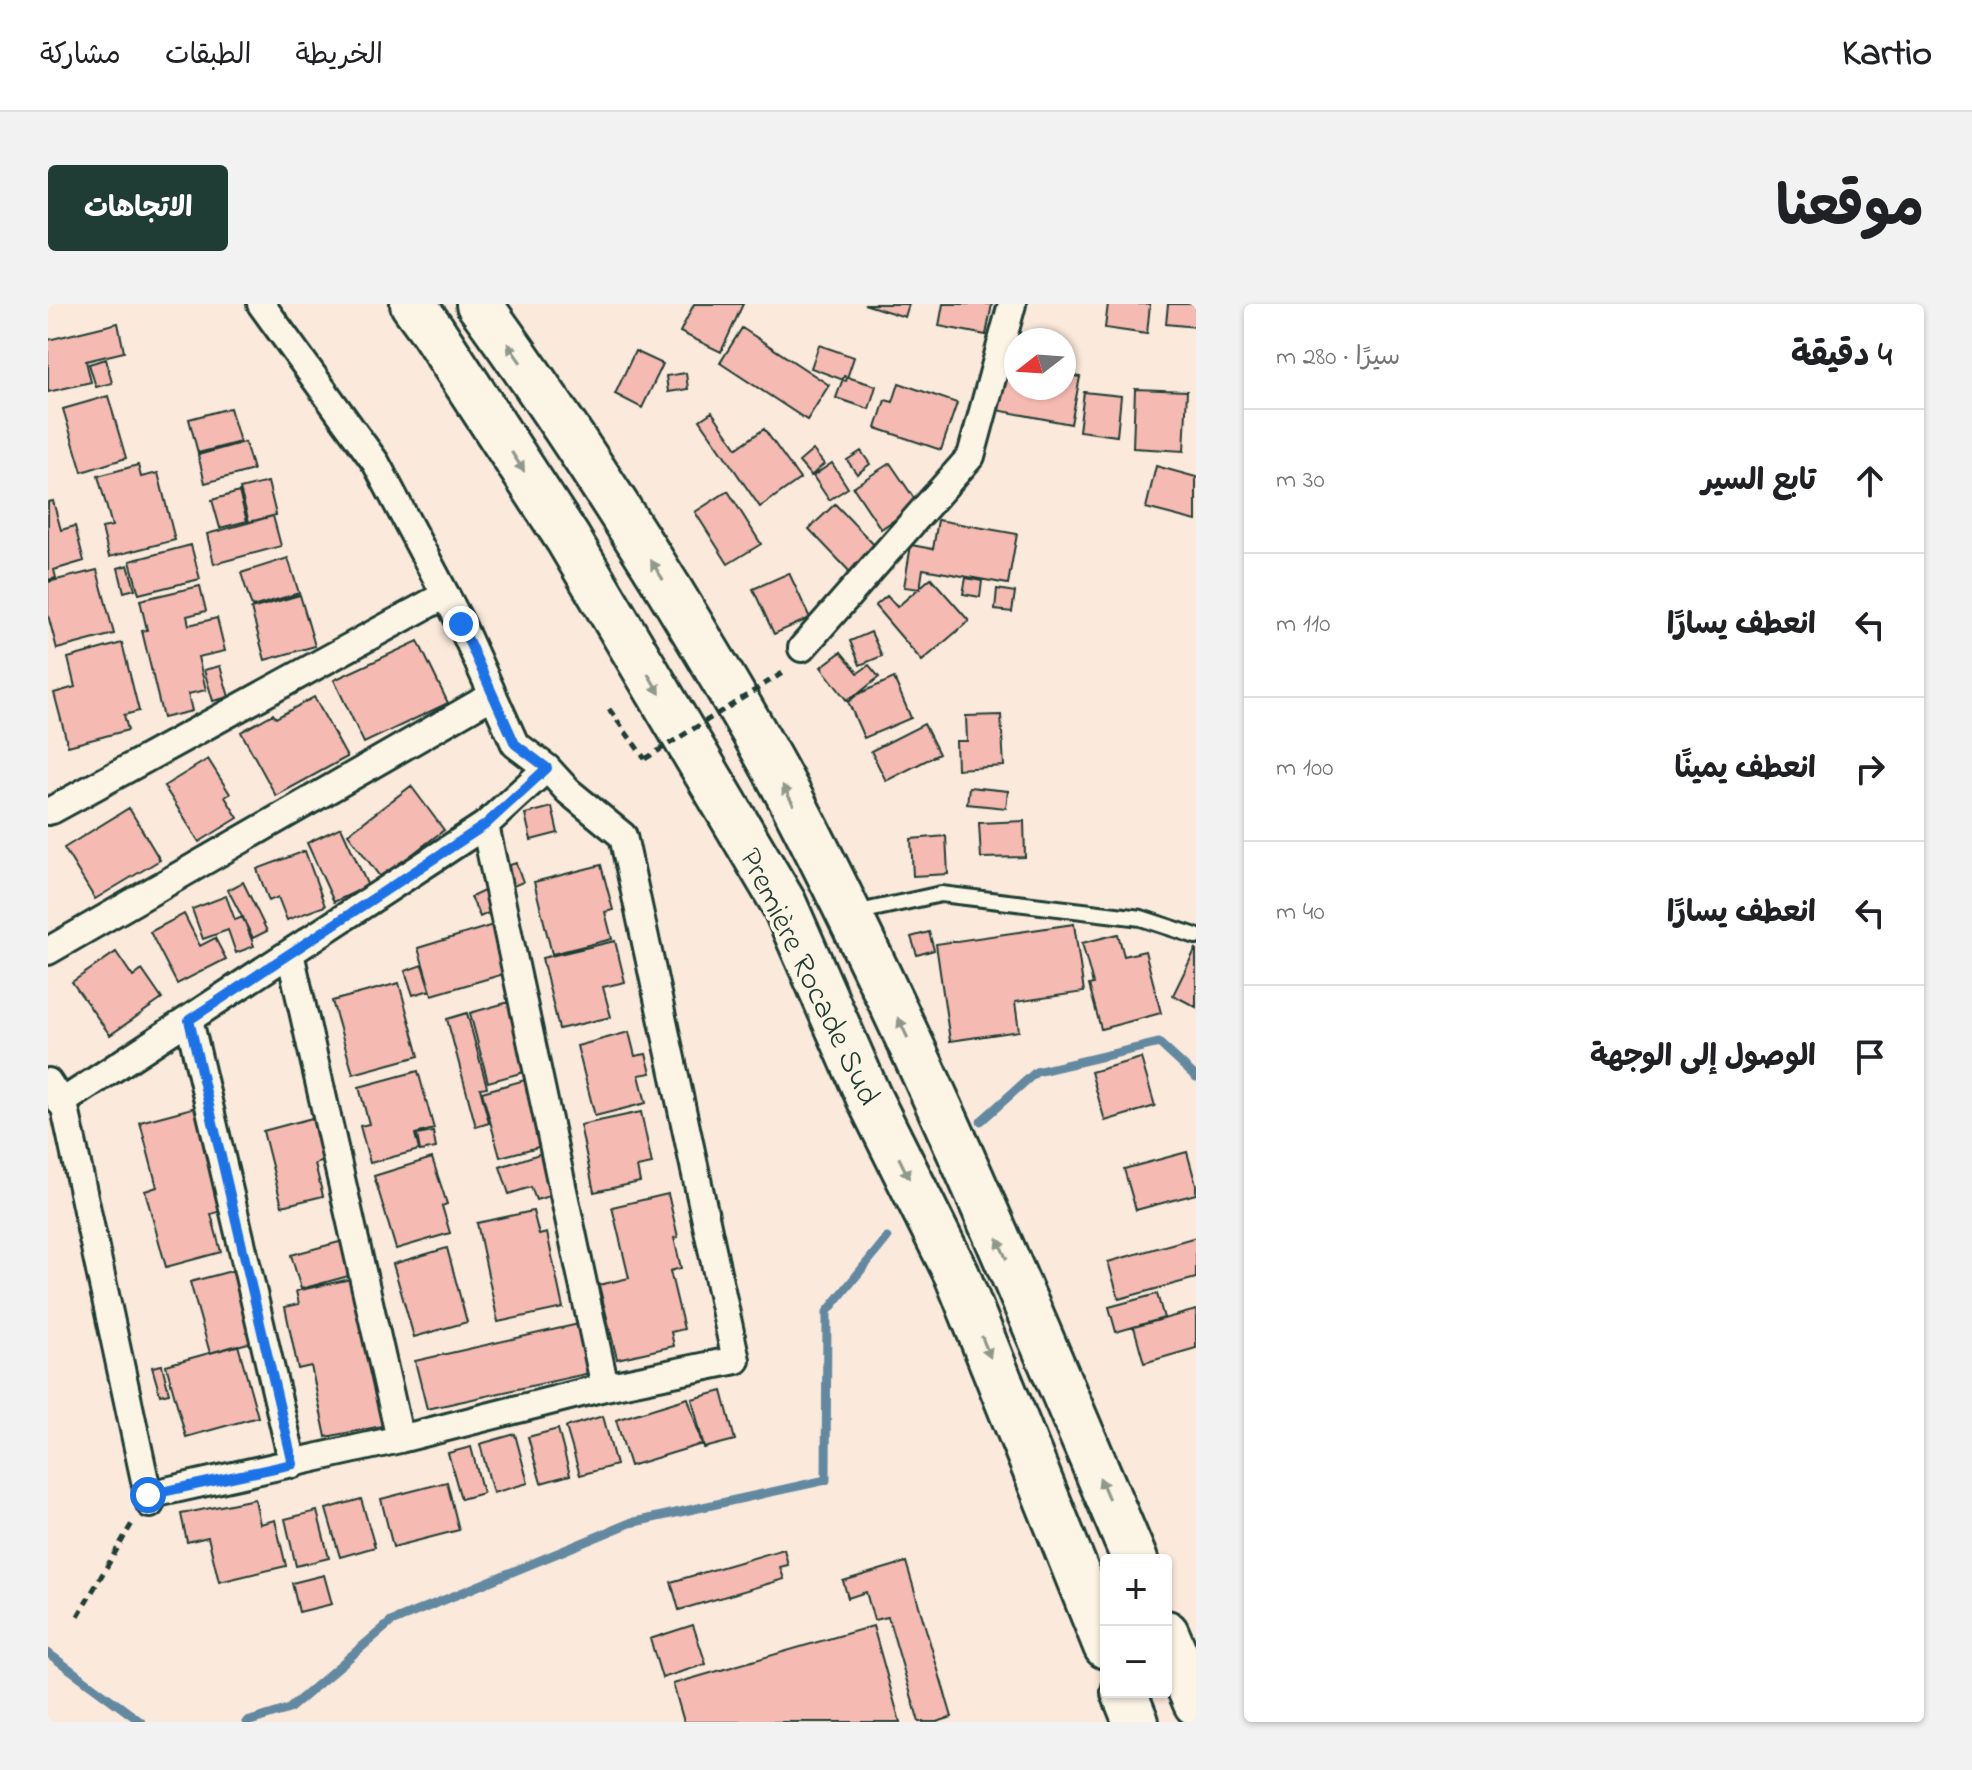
<!DOCTYPE html>
<html lang="ar">
<head>
<meta charset="utf-8">
<style>
	:root { --surface:#fff; --page:#f2f2f2; --text:#202124; --muted:#757577; --line:#e0e0e0; --accent:#1f3d34 }
	body { margin:0; font-family:"Indie Flower","Playpen Sans Arabic",sans-serif; background:var(--page); color:var(--text); direction:rtl }
	.controls { position:absolute; right:24px; bottom:24px; display:grid; overflow:hidden; border-radius:8px; box-shadow:0 2px 6px #0004 }
	.controls button { width:72px; height:72px; display:grid; place-items:center; padding:0; border:0; border-bottom:2px solid var(--line); background:var(--surface); color:var(--text); font:40px sans-serif }
	.compass { position:absolute; left:956px; top:24px; width:72px; height:72px; border-radius:50%; background:var(--surface); box-shadow:0 2px 6px #0004; rotate:253deg }
	.stop { position:absolute; width:24px; height:24px; margin:-18px; border:6px solid #1a73e8; border-radius:50%; background:#fff }
	.stop.end { background:#1a73e8; border-color:#fff; box-shadow:0 2px 8px #0008 }
	.list { margin:0; padding:0; list-style:none }
	h2 { display:flex; justify-content:space-between; align-items:center; height:104px; margin:0; padding:0 32px; font-size:34px }
	h2 small { font-size:26px; font-weight:400; color:var(--muted) }
	.list li { display:grid; grid-template-columns:52px 1fr auto; gap:24px; align-items:center; box-sizing:border-box; height:144px; padding:0 32px; border-top:2px solid var(--line) }
	.list b { display:block; font-size:30px; white-space:nowrap }
	.list em { font-size:26px; font-style:normal; color:var(--muted) }
	.icon { flex:none; width:44px; height:44px; fill:none; stroke:currentColor; stroke-width:2; stroke-linecap:round; stroke-linejoin:round }
	.map { position:relative; flex:none; width:1148px; height:1418px; overflow:hidden; direction:ltr; border-radius:8px }
	header { display:flex; align-items:center; gap:48px; box-sizing:border-box; height:112px; padding:0 40px; background:var(--surface); border-bottom:2px solid var(--line) }
	header strong { font-size:38px }
	nav { display:flex; gap:44px; margin-inline-start:auto; font-size:28px }
	.intro { display:flex; align-items:center; justify-content:space-between; box-sizing:border-box; height:192px; padding:0 48px }
	h1 { margin:0; font-size:56px }
	.button { padding:20px 36px; border-radius:8px; background:var(--accent); color:#fff; font-size:28px; font-weight:700 }
	main { display:flex; gap:48px; padding:0 48px }
	aside { flex:1; background:var(--surface); border-radius:8px; box-shadow:0 2px 6px #0004 }
	.map>svg:first-child { display:block }
</style>
</head>
<body>
<header>
<strong>Kartio</strong>
<nav><a>الخريطة</a><a>الطبقات</a><a>مشاركة</a></nav>
</header>
<div class="intro"><h1>موقعنا</h1><a class="button">الاتجاهات</a></div>
<main>
<aside>
<h2>4 دقيقة<small>سيرًا · 280 m</small></h2>
<ul class="list">
<li><svg class="icon" aria-label="ahead" viewBox="0 0 24 24"><path d="M12 20V5M6 11l6-6 6 6"/></svg><div><b>تابع السير</b></div><em>30 m</em></li>
<li><svg class="icon" aria-label="left" viewBox="0 0 24 24"><path d="M17 20v-9H6M10 6l-5 5 5 5"/></svg><div><b>انعطف يسارًا</b></div><em>110 m</em></li>
<li><svg class="icon" aria-label="right" viewBox="0 0 24 24"><path d="M7 20v-9h11M14 6l5 5-5 5"/></svg><div><b>انعطف يمينًا</b></div><em>100 m</em></li>
<li><svg class="icon" aria-label="left" viewBox="0 0 24 24"><path d="M17 20v-9H6M10 6l-5 5 5 5"/></svg><div><b>انعطف يسارًا</b></div><em>40 m</em></li>
<li><svg class="icon" aria-label="arrive" viewBox="0 0 24 24"><path d="M6 21V4h12l-3 4 3 4H6"/></svg><div><b>الوصول إلى الوجهة</b></div></li>
</ul>
</aside>
<div class="map">
<svg width="1148" height="1418" viewBox="0 0 1148 1418">
	<rect width="100%" height="100%" fill="#fbe9db"/>
	<filter id="ink" filterUnits="userSpaceOnUse"><feTurbulence type="fractalNoise" baseFrequency=".0125" numOctaves="2"/><feDisplacementMap in="SourceGraphic" scale="16" xChannelSelector="R" yChannelSelector="G"/><feConvolveMatrix kernelMatrix="1 2 1 2 8 2 1 2 1" color-interpolation-filters="sRGB"/></filter>
	<g filter="url(#ink)">
		<g fill="none" stroke-linecap="round" stroke-linejoin="round">
			<!-- stream -->
			<path stroke="#6389a1" stroke-width="9" d="M933 817 988 768 1111 739 1148 773
				M0 1349 93 1418
				M199 1418 241 1405 343 1318 582 1219 778 1176 779 1008 839 934"/>
		</g>
		<!-- building -->
		<path fill="#f5bab1" stroke="#1f3d34" stroke-width="2" d="M646 0H695L673 48 632 28Z
			M816 0H861L857 13Z
			M895 0H944L938 31 891 22Z
			M1060 0H1102L1099 30 1057 24Z
			M1120 0H1148V23L1118 20Z
			M70 19 76 48 38 57 43 78 0 88V36Z
			M694 24 781 81 759 116 672 59Z
			M771 41 806 53 798 77 763 64Z
			M587 47 615 60 594 104 567 90Z
			M58 55 64 79 48 83 41 60Z
			M957 59 968 61V84H1016V70L1032 73 1023 120 949 106Z
			M638 69 640 85 620 88 618 72Z
			M796 72 828 82 821 105 788 94Z
			M851 79 909 99 893 146 828 124 837 96 845 98Z
			M1087 85 1139 87 1136 147 1085 144Z
			M1036 88 1073 92 1069 132 1031 127Z
			M60 92 78 154 34 168 15 105Z
			M182 104 192 138 150 149 141 115Z
			M664 108 689 144 716 125 752 175 712 203 652 116Z
			M197 138 205 166 157 179 150 151Z
			M765 146 776 160 763 172 751 158Z
			M813 147 822 160 809 170 799 156Z
			M784 159 800 184 781 196 765 172Z
			M842 159 870 200 833 225 805 183Z
			M90 161 93 173 110 169 127 236 61 253 54 224 64 222 50 172Z
			M1108 162 1148 173V217L1098 204Z
			M220 178 228 211 201 218 192 185Z
			M680 187 713 240 680 260 647 208Z
			M191 188 199 217 172 224 164 196Z
			M5 197 13 226 27 222 36 257 6 266 8 274 0 276V198Z
			M787 200 831 246 805 271 761 225Z
			M225 212 233 242 166 260 159 230Z
			M890 216 969 230 960 280 875 265 872 285 856 283 863 241 885 245Z
			M143 241 152 275 91 290 82 257Z
			M240 254 251 289 204 303 193 269Z
			M80 261 87 285 76 288 70 264Z
			M49 266 66 330 9 345 0 311V278Z
			M741 269 762 314 726 330 705 285Z
			M883 274 921 317 874 357 827 302 839 292 849 303Z
			M918 274 934 277 932 293 915 290Z
			M152 282 158 307 139 312 141 321 169 314 177 347 150 353 158 386 140 390 144 407 115 414 94 327 99 326 92 296Z
			M949 285 967 288 964 308 947 306Z
			M252 291 267 342 217 356 203 305Z
			M823 328 834 352 812 361 802 337Z
			M370 337 400 399 316 439 286 376Z
			M74 339 91 407 76 411 80 426 20 442 6 389 27 383 20 354Z
			M793 348 810 369 821 361 831 373 800 398 773 363Z
			M172 362 181 393 165 397 156 366Z
			M846 374 863 414 816 434 799 395Z
			M266 393 299 453 228 492 193 428 225 410 228 414Z
			M953 411 956 462 909 465 908 437H919L918 412Z
			M876 420 891 450 838 477 823 447Z
			M160 455 182 490 177 493 190 514 151 538 116 482Z
			M363 482 396 526 333 574 300 530Z
			M921 483 960 487 958 504 919 500Z
			M504 503 510 529 483 536 477 510Z
			M81 504 112 556 47 595 16 544Z
			M976 517 977 553 933 554 931 519Z
			M293 523 320 582 286 598 259 539Z
			M898 532 900 570 865 572 863 535Z
			M257 547 277 602 239 616 230 593 221 597 209 565Z
			M468 559 475 578 458 585 450 565Z
			M553 561 565 606 557 608 564 635 504 650 486 578Z
			M195 578 219 627 205 634 180 586Z
			M440 585 449 605 432 613 423 593Z
			M178 592 187 616 195 613 206 642 188 649 180 626 155 635 144 605Z
			M136 610 152 642 167 634 178 655 129 680 102 628Z
			M1026 620 1036 688 967 698 971 727 902 737 888 640Z
			M445 621 459 669 384 691 370 644Z
			M881 628 886 646 869 651 863 633Z
			M1070 630 1076 652 1097 647 1113 709 1053 725 1041 681 1045 680 1034 639Z
			M567 637 577 678 555 683 563 713 511 725 494 654Z
			M1148 644V703L1125 691Z
			M68 648 85 673 94 666 114 695 62 731 24 678Z
			M374 661 382 686 365 691 357 667Z
			M351 679 371 752 305 770 284 697Z
			M468 696 487 765 440 778 422 709Z
			M419 709 439 783 432 784 441 819 428 823 399 715Z
			M581 728 587 752 598 750 603 769 591 771 598 799 547 812 529 742Z
			M1093 754 1107 802 1057 817 1043 768Z
			M370 767 386 825 367 830 371 846 322 859 312 822 321 820 311 783Z
			M484 774 498 841 452 853 434 788Z
			M152 802 180 905 163 910 173 948 118 963 97 887 109 883 92 818Z
			M593 808 604 860 589 863 592 878 546 888 532 821Z
			M264 814 276 857 267 860 275 892 234 902 215 827Z
			M385 828 388 844 372 847 369 831Z
			M497 848 511 889 488 896 483 883 461 890 452 863Z
			M1139 848 1148 881V890L1088 906 1076 865Z
			M384 854 399 900 394 902 402 929 348 945 326 872Z
			M620 890 630 933 626 934 633 964 622 967 636 1025 623 1028 626 1042 569 1055 551 981 581 974 564 903Z
			M485 907 491 931 499 929 515 1004 450 1018 429 919Z
			M1148 933V974L1071 995 1060 958Z
			M295 937 304 971 253 985 243 951Z
			M399 944 419 1018 366 1033 345 960Z
			M187 966 208 1037 162 1049 142 978Z
			M303 975 322 1065 333 1064 344 1120 278 1133 263 1062 250 1065 237 1003 251 1000 248 987Z
			M1109 990 1116 1014 1068 1028 1061 1003Z
			M1148 1006V1044L1096 1059 1086 1023Z
			M531 1020 542 1069 379 1105 367 1057Z
			M190 1041 210 1113 138 1133 118 1061Z
			M114 1061 121 1089 112 1091 104 1063Z
			M674 1087 687 1136 656 1144 644 1095Z
			M640 1094 654 1140 582 1162 568 1116Z
			M555 1112 568 1161 532 1171 518 1123Z
			M510 1125 522 1171 493 1179 480 1133Z
			M467 1130 480 1179 445 1189 432 1140Z
			M423 1143 435 1189 413 1195 400 1149Z
			M399 1178 411 1226 345 1243 333 1195Z
			M207 1195 212 1220 227 1216 238 1262 171 1278 160 1233 139 1238 133 1210Z
			M313 1195 327 1243 292 1253 278 1205Z
			M269 1207 281 1254 248 1262 237 1215Z
			M736 1245 740 1261 732 1263 736 1275 631 1306 623 1278Z
			M858 1258 904 1413 889 1418H871L840 1313 826 1316 818 1288 800 1294 795 1277Z
			M276 1271 284 1300 251 1308 244 1279Z
			M645 1321 658 1360 614 1374 602 1335Z
			M825 1322 852 1418H636L625 1380Z"/>
		<g fill="none" stroke-linecap="round" stroke-linejoin="round">
			<defs>
				<path id="service" d="M807 609 893 590 1093 614 1148 632"/>
				<path id="minor" d="M754 344 923 152 964 0
					M0 507 4 506 397 291
					M437 521 557 1083
					M0 647 445 391
					M242 649 352 1135
					M141 716 245 1160
					M0 778 17 804 102 1200
					M13 799 437 521 499 464
					M100 1191 352 1135 557 1083 688 1056 575 532 520 487 499 464 467 440 413 320 328 159 213 0"/>
				<path id="motorway" d="M365 0 384 26 520 235 736 600 821 794 909 971 1058 1342
					M431 0C499 93 560 187 621 285 664 356 707 427 746 501 873 746 979 1002 1087 1256
					M1118 1329 1148 1399
					M1076 1388 1088 1418"/>
			</defs>
			<!-- service casing -->
			<use href="#service" stroke="#1f3d34" stroke-width="20"/>
			<!-- minor casing -->
			<use href="#minor" stroke="#1f3d34" stroke-width="32"/>
			<!-- motorway casing -->
			<use href="#motorway" stroke="#1f3d34" stroke-width="50"/>
			<!-- path -->
			<path stroke="#1f3d34" stroke-width="5" stroke-dasharray="8 6" stroke-linecap="butt" d="M561 405 597 455
				M30 1312 86 1216"/>
			<!-- service -->
			<use href="#service" stroke="#fcf5e5" stroke-width="14"/>
			<!-- minor -->
			<use href="#minor" stroke="#fcf5e5" stroke-width="26"/>
			<!-- motorway -->
			<use href="#motorway" stroke="#fcf5e5" stroke-width="44"/>
			<!-- path-bridge -->
			<path stroke="#1f3d34" stroke-width="5" stroke-dasharray="8 6" stroke-linecap="butt" d="M597 455 736 368"/>
		</g>
		<!-- one-way arrows -->
		<defs><path id="oneway-solid" d="M-6-.8H1V-3.2L6.5 0L1 3.2V.8H-6Z" transform="scale(2)"/></defs>
		<g fill="#8e998c">
			<use href="#oneway-solid" transform="translate(466 49) rotate(-125)"/>
			<use href="#oneway-solid" transform="translate(470 158) rotate(57)"/>
			<use href="#oneway-solid" transform="translate(609 266) rotate(-122)"/>
			<use href="#oneway-solid" transform="translate(606 380) rotate(59)"/>
			<use href="#oneway-solid" transform="translate(740 491) rotate(-119)"/>
			<use href="#oneway-solid" transform="translate(855 724) rotate(-115)"/>
			<use href="#oneway-solid" transform="translate(856 864) rotate(64)"/>
			<use href="#oneway-solid" transform="translate(954 945) rotate(-114)"/>
			<use href="#oneway-solid" transform="translate(938 1043) rotate(68)"/>
			<use href="#oneway-solid" transform="translate(1056 1184) rotate(-113)"/>
		</g>
	</g>
	<g fill="none" stroke-linecap="round" stroke-linejoin="round" filter="url(#ink)">
		<!-- route -->
		<path stroke="#1a73e8" stroke-width="10" d="M100 1191 245 1160 141 716 437 521 499 464 467 440 413 320"/>
	</g>
	<g text-anchor="middle" stroke-width="8" stroke-linejoin="round" paint-order="stroke">
		<!-- street labels -->
		<g font-size="32" fill="#1f3d34" stroke="#fcf5e5">
			<text transform="translate(763 672) rotate(64)" y="11">Première Rocade Sud</text>
		</g>
	</g>
</svg>
<div class="controls">
<button>+</button>
<button>−</button>
</div>
<svg class="compass" viewBox="-18 -18 36 36"><path d="M0-13l5 13h-10z" fill="#e53935"/><path d="M0 13l5-13h-10z" fill="#757577"/></svg>
<div class="stop" style="left:100px;top:1191px"></div>
<div class="stop end" style="left:413px;top:320px"></div>
</div>
</main>
</body>
</html>
